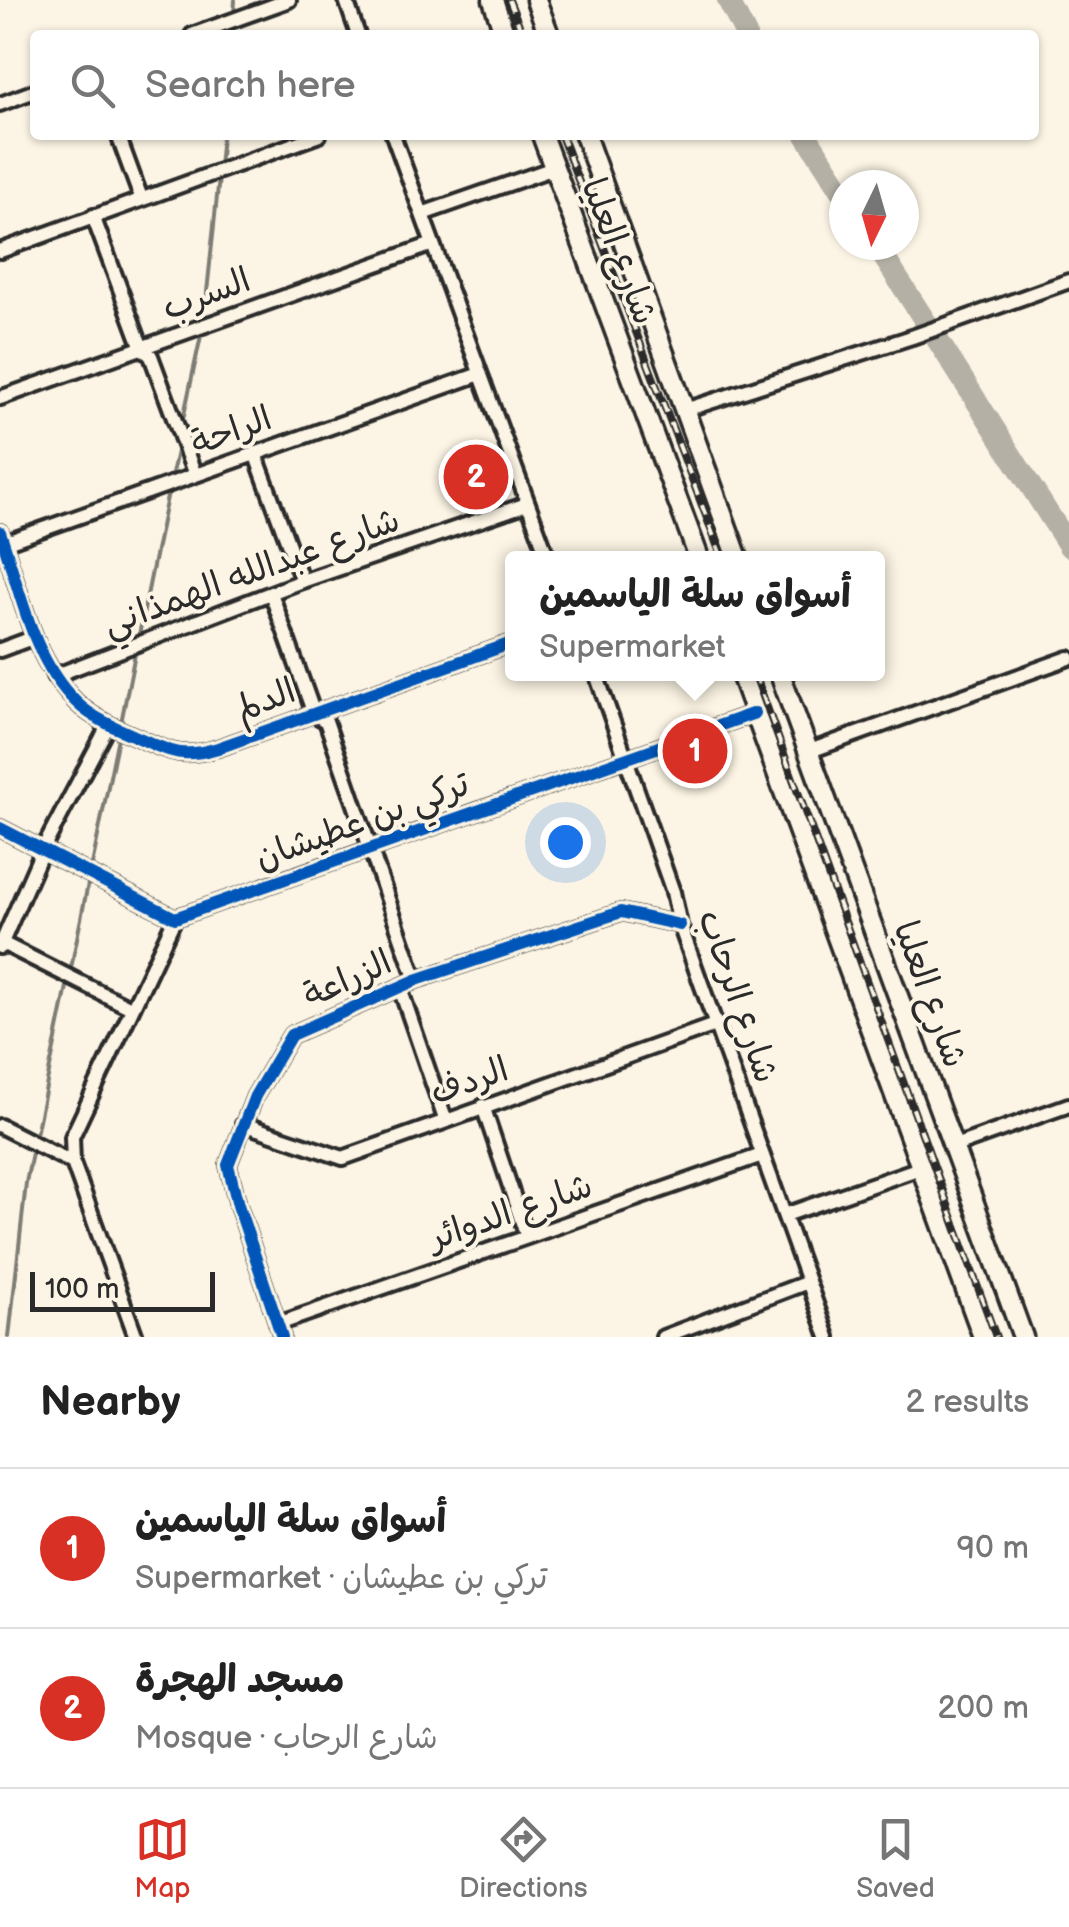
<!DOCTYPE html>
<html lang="en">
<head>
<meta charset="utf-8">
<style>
	:root { --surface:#fff; --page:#f2f2f2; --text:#222; --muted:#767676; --line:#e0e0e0; --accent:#d93025 }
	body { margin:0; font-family:"Balsamiq Sans","Playpen Sans Arabic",sans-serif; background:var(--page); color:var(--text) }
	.compass { position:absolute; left:829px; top:170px; width:90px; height:90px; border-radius:50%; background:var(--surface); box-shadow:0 2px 8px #0004; rotate:185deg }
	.scale { position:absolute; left:30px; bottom:25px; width:185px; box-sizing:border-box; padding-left:10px; border:5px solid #2b2b2b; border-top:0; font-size:28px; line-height:35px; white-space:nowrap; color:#2b2b2b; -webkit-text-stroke:8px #fcf5e5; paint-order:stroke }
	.you { position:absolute; left:565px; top:842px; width:35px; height:35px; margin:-25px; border:8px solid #fff; border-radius:50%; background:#1a73e8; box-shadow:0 0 0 15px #1a73e833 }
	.badge { display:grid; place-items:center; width:65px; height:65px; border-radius:50%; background:var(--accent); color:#fff; font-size:32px; font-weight:700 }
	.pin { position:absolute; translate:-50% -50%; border:5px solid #fff; box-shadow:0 2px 10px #0006 }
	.popup { position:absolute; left:505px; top:551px; width:380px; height:130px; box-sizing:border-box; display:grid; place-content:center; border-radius:10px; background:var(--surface); filter:drop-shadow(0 2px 8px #0005); font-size:32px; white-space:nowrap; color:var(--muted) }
	.popup b { font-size:38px; color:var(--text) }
	.popup::after { content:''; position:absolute; left:50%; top:100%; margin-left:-20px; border:20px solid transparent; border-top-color:var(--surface) }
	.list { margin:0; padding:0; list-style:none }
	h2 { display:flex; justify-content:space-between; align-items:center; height:130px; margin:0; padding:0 40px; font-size:42px }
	h2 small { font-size:32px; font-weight:400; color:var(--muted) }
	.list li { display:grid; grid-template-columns:65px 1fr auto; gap:30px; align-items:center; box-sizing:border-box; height:160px; padding:0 40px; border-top:2px solid var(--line) }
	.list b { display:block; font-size:38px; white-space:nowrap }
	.list p { margin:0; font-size:32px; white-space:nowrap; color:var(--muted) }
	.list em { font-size:32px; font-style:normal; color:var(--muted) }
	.icon { flex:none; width:55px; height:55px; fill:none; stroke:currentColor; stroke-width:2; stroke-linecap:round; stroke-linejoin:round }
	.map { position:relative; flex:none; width:1069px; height:1337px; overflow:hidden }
	.search { position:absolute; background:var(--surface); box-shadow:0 2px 8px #0004; left:30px; right:30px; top:30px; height:110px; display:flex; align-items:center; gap:25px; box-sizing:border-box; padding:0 35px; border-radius:10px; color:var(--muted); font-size:38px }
	.sheet { height:450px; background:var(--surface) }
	nav { display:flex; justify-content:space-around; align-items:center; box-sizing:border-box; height:140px; border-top:2px solid var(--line); background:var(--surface); font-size:28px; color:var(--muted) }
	nav a { display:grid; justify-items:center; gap:5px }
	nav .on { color:var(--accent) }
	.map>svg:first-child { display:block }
</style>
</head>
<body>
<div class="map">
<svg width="1069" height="1337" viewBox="0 0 1069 1337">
	<rect width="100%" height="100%" fill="#fcf5e5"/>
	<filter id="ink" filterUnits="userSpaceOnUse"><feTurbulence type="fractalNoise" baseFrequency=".01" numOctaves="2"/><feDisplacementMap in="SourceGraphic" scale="20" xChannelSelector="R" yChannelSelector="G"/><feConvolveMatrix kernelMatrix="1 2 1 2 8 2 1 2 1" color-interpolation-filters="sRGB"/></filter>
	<g filter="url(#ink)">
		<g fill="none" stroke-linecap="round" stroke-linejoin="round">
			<!-- stream -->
			<path stroke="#7d7b74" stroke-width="4" d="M234 15 235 0
				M219 167 222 135
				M204 321 219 177
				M182 424 202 331
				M171 478 179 443
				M138 640 169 487
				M91 870 136 649
				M70 973 89 879
				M35 1139 68 982
				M9 1337 26 1183 33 1148"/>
			<!-- river -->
			<path stroke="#b4b0a5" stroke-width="22" d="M728 0 746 35
				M806 135 844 194
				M876 245 927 324
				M935 336 1069 546"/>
			<defs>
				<path id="minor" d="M346 0 358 35
					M192 35 289 0
					M0 104 35 91
					M118 135 141 198
					M393 135 548 558
					M422 214 554 168
					M93 216 142 348 151 356 195 475
					M0 251 319 135
					M0 398 433 244
					M685 410 912 337 1069 281
					M255 453 302 581
					M0 532C20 589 32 659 76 702 92 718 116 728 137 737 170 752 182 759 218 748L512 643
					M4 543 480 374
					M271 593 314 714 326 721 416 980
					M0 650 35 637
					M596 674 673 892 680 925 828 1337
					M54 676 302 581 527 504
					M807 752 1069 658
					M0 828 175 918 755 713
					M2 943 131 1008
					M0 947 43 849 109 724
					M400 988 445 1119
					M483 1106 527 1237
					M243 1124 343 1158 715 1025
					M0 1126 73 1163
					M952 1147 1069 1105
					M785 1215 920 1168
					M278 1324 762 1155
					M136 1337 73 1163 72 1137 175 918
					M282 1337 238 1205 228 1165 255 1096 291 1035 416 980 621 912 680 925
					M663 1337 808 1282"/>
				<path id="major" d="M493 0 505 35
					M536 0 549 35
					M542 135 699 558
					M585 135 738 558
					M741 674 983 1337
					M780 674 1023 1337"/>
			</defs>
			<!-- minor casing -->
			<use href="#minor" stroke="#2b2b2b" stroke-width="20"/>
			<!-- major casing -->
			<use href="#major" stroke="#2b2b2b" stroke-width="25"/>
			<!-- minor -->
			<use href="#minor" stroke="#fcf5e5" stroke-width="12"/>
			<!-- major -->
			<use href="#major" stroke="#fcf5e5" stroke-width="18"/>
			<defs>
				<path id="rail" d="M509 0 523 35
					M561 135 722 558
					M755 674 996 1337"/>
			</defs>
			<!-- rail casing -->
			<use href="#rail" stroke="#2b2b2b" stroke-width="8"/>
			<!-- rail -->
			<use href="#rail" stroke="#fcf5e5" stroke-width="4" stroke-dasharray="11" stroke-linecap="butt"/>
			<defs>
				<path id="cycleway" d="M0 532C20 589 32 659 76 702 92 718 116 728 137 737 170 752 182 759 218 748L512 643
					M0 828 175 918 755 713
					M282 1337 238 1205 228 1165 255 1096 291 1035 416 980 621 912 680 925"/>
			</defs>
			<!-- cycleway casing -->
			<use href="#cycleway" stroke="#fcf5e5" stroke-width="19"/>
			<!-- cycleway -->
			<use href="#cycleway" stroke="#0057b8" stroke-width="12"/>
		</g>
	</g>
	<g text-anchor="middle" stroke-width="8" stroke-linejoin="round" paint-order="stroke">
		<!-- street labels -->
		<g font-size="35" fill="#2b2b2b" stroke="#fcf5e5">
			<text transform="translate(620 251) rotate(69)" y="12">شارع العليا</text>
			<text transform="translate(206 293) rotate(-20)" y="12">السرب</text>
			<text transform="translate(231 430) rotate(-20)" y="12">الراحة</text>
			<text transform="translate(251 571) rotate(-20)" y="12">شارع عبدالله الهمذاني</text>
			<text transform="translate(265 699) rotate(-20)" y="12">الدلم</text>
			<text transform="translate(362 820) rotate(-20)" y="12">تركي بن عطيشان</text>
			<text transform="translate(347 978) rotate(-24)" y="12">الزراعة</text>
			<text transform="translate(931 994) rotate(70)" y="12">شارع العليا</text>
			<text transform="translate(739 996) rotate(71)" y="12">شارع الرحاب</text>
			<text transform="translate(469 1080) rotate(-19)" y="12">الردف</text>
			<text transform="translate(510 1211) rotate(-19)" y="12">شارع الدوائر</text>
		</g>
	</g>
</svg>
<svg class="compass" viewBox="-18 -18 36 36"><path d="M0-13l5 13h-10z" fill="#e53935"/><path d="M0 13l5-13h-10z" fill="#767676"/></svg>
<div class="scale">100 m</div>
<div class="you"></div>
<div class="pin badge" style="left:695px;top:751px">1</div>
<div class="popup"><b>أسواق سلة الياسمين</b>Supermarket</div>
<div class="pin badge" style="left:476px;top:477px">2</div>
<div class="search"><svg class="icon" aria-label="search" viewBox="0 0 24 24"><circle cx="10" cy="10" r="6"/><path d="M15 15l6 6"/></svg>Search here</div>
</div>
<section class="sheet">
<h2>Nearby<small>2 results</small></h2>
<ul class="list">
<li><span class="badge">1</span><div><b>أسواق سلة الياسمين</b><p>Supermarket · تركي بن عطيشان</p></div><em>90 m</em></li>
<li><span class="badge">2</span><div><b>مسجد الهجرة</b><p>Mosque · شارع الرحاب</p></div><em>200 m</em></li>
</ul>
</section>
<nav>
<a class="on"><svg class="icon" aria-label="map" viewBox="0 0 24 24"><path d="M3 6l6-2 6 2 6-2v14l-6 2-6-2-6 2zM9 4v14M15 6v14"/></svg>Map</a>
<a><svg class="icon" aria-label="directions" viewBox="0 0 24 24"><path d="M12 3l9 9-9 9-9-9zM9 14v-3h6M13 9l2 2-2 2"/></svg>Directions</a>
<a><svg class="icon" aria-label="saved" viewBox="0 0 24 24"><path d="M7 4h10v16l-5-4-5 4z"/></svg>Saved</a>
</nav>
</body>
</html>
